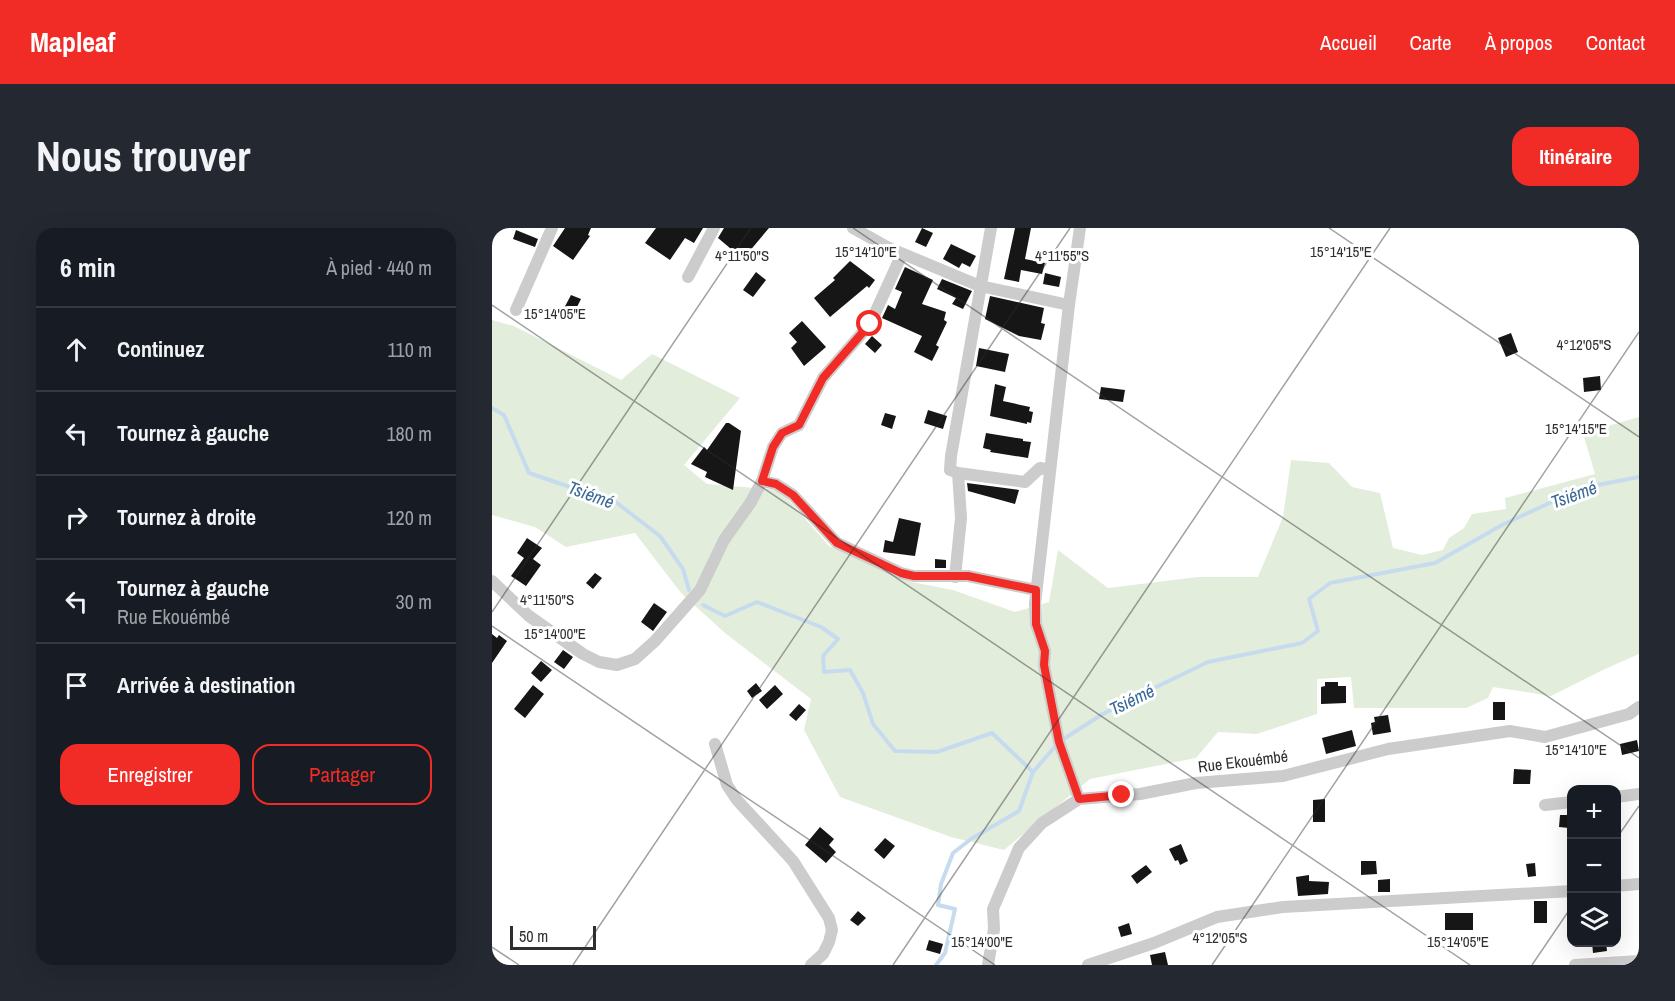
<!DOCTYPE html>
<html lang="fr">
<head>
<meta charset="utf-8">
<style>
	:root { --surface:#171b24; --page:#242831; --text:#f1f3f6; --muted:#9ea1a6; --line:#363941; --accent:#f12b26 }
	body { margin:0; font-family:"Archivo Narrow",sans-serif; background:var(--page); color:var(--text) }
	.controls { position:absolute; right:18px; bottom:18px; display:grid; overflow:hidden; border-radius:12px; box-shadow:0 6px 24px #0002 }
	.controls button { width:54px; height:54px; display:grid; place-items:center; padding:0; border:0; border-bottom:2px solid var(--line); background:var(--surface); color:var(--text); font:30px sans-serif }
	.scale { position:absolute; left:18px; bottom:15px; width:86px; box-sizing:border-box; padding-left:6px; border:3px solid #2f2f2f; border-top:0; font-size:16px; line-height:21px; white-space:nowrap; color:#2f2f2f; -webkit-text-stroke:4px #fff; paint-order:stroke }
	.stop { position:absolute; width:18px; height:18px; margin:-14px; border:4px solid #f12b26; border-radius:50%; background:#fff }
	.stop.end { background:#f12b26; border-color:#fff; box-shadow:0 2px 6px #0008 }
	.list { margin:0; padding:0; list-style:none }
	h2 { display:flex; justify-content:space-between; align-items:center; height:78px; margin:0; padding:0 24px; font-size:26px }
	h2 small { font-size:20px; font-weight:400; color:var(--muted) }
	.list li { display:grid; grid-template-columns:39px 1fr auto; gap:18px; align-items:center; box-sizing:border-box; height:84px; padding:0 24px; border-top:2px solid var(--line) }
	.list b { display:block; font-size:22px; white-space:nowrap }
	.list p { margin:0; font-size:20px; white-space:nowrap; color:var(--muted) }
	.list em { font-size:20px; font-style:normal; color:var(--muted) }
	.actions { display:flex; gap:12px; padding:18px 24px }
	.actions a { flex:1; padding:14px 0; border:2px solid var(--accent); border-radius:18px; text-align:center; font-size:21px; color:var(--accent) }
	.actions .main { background:var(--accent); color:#fff }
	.icon { flex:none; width:33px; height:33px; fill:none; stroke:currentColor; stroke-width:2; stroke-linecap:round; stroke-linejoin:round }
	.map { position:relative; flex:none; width:1147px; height:737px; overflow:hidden; border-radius:18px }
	header { display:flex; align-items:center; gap:36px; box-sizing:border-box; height:84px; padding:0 30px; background:var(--accent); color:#fff }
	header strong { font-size:28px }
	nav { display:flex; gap:33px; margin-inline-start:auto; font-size:21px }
	.intro { display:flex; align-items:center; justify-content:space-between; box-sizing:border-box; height:144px; padding:0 36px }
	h1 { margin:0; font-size:42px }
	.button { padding:15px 27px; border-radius:18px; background:var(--accent); color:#fff; font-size:21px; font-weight:700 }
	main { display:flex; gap:36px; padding:0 36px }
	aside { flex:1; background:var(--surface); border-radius:18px; box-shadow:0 6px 24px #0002 }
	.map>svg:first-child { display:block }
</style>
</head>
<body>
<header>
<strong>Mapleaf</strong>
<nav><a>Accueil</a><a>Carte</a><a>À propos</a><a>Contact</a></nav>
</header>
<div class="intro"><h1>Nous trouver</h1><a class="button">Itinéraire</a></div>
<main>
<aside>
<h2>6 min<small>À pied · 440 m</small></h2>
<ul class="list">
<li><svg class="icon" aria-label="ahead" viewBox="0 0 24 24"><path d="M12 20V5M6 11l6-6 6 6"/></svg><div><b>Continuez</b></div><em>110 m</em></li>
<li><svg class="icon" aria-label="left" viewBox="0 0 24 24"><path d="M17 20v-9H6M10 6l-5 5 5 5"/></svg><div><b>Tournez à gauche</b></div><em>180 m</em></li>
<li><svg class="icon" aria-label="right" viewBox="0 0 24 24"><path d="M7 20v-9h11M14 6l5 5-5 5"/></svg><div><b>Tournez à droite</b></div><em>120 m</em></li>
<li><svg class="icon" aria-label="left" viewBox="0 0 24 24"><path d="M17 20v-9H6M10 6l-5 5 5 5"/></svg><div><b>Tournez à gauche</b><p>Rue Ekouémbé</p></div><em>30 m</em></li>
<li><svg class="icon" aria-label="arrive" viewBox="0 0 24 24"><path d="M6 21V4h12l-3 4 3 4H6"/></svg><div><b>Arrivée à destination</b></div></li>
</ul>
<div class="actions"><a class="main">Enregistrer</a><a>Partager</a></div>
</aside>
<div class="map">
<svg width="1147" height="737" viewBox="0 0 1147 737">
	<rect width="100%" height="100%" fill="#fff"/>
	<!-- green -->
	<path fill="#e3eddc" d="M0 92 22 98 129 152 160 126 248 170 192 237 215 256 288 262 337 318 420 354 461 362 523 384 557 374 566 322 616 360 706 349H766L791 289 799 232 837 235 860 259 888 265 901 320 930 327 951 322 957 310 972 300 980 286 1014 281 1013 270 1103 246 1091 205 1147 189V426L1113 441 1059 468 1001 459 996 470 974 480H862L859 449 825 451V486L765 506 726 504 704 530 598 551 512 622 459 609 348 569 312 502 319 471 233 405 189 365 143 305 74 319 43 299 0 287Z"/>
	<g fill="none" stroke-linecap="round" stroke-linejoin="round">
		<!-- stream -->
		<path stroke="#c7dbee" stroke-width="4" d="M0 180 12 187 37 245 125 275 168 308 191 341 197 362
			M211 377 233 388 265 374 329 399 346 411 331 428 332 444 358 442 371 465 381 496 403 523 445 524 500 505 541 544 567 514 609 487 658 462 716 434 810 415 826 403 817 371 838 355 943 335 1010 297 1090 260 1147 249
			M444 737 453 725 463 681 446 677 449 656 461 625 479 611 527 583 541 544"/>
	</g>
	<!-- building -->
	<path fill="#161616" d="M73 0H99L96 7 98 8 81 32 61 18Z
		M164 0H211L202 15 193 10 178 32 153 15Z
		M232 0H277L251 31 226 10Z
		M430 0 441 5 434 19 423 14Z
		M523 0H539L533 31 553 35 550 46 529 42 527 54 512 51Z
		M24 2 46 11 43 19 21 11Z
		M459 16 484 28 478 39 470 35 467 40 451 31Z
		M358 33 383 52 377 60 375 58 338 89 322 70 343 52 341 50Z
		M413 39 441 52 430 76 454 84 452 92 455 94 444 117 447 119 440 133 422 124 430 108 390 90 396 77 403 81 410 64 403 61Z
		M264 44 274 52 261 69 251 62Z
		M553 45 569 49 567 59 551 56Z
		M450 51 480 63 471 81 460 76 464 70 445 61Z
		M79 67 89 71 80 89 70 84Z
		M498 68 552 80 549 95 553 96 549 112 527 108 493 91Z
		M310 93 334 119 312 138 299 120 305 114 297 105Z
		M1019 105 1026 124 1014 129 1006 110Z
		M380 108 390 117 383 125 373 116Z
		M487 120 517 126 513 144 484 138Z
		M1108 148 1109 162 1092 164 1091 150Z
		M503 156 514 159 511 173 538 179 537 183 541 184 539 195 535 194V196L498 188Z
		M609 159 633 162 631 174 607 171Z
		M436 182 455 188 451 201 432 195Z
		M393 185 404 188 400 201 389 197Z
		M234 195H237L249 203 241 262 213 249 215 244 199 236 212 219 215 222Z
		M494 205 531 211V213L539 214 536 230 498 224 499 222 491 220Z
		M475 255 527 262 523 276 476 263Z
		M407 290 429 295 423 328 391 324 393 312 401 314Z
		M35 310 50 320 41 331 49 337 34 358 19 348 32 330 25 325Z
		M443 331 454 332V340H443Z
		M103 345 110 350 101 361 94 355Z
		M162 375 175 384 161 403 149 394Z
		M0 406 5 410 7 407 15 413 0 435Z
		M71 422 81 429 72 441 62 434Z
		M49 433 60 442 49 454 39 445Z
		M833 454H846V458H854V475L829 476V459L833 458Z
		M264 455 270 463 260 470 255 463Z
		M41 457 52 466 33 490 22 481Z
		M283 457 291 466 275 481 267 472Z
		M1001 474H1013V492H1001Z
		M307 476 314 482 304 493 297 487Z
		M896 487 899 504 881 507 879 495 883 494 882 489Z
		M860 502 864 518 834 526 830 510Z
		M1145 512 1147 523 1130 527 1128 516Z
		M1022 541 1039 542 1038 556H1021Z
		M833 571V594H821V572Z
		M1068 587H1077V600L1067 599Z
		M328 599 342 611 337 617 344 624 334 635 313 617Z
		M393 610 403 618 392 631 382 622Z
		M689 616 696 633 688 637 686 632 683 633 677 621Z
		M869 633H884L885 646 869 647Z
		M1043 635 1044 648 1036 649 1034 636Z
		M654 637 660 644 645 656 639 648Z
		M817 647V653L837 654 836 666 806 668 804 649Z
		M898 651V664H886V652Z
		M1042 673H1055V695H1042Z
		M366 683 374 690 366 698 358 692Z
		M953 685H981V702H953Z
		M637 695 640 706 629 709 626 699Z
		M437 712 451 716 448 726 434 722Z
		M1100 714H1114L1115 723 1101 725Z
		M673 724 676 737H660L658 727Z"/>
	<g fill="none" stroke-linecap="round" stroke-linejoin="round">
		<!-- minor -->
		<path stroke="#ccc" stroke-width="12" d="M361 0 397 20 488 58 577 77
			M196 49 222 0
			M24 82 60 0
			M466 245 533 254 548 240 558 242
			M270 253 284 256 301 267 345 315 409 345 422 348H476L544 362
			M463 349 469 290 466 245 458 242 459 228 499 0
			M0 353 37 388 91 426 107 434 125 437 143 431 163 413 208 362 232 312 259 274 270 253 281 219 290 205 307 197 331 150 378 96 410 26
			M223 516 235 557 245 572 301 633 337 690 340 702 337 714 331 726 319 737
			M1124 569 1147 566
			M587 571 567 514 552 437 553 423 544 396 543 376 577 77 588 0
			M1053 577 1080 574
			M1124 658 1147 656
			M496 737 502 701 501 681 527 620 550 595 587 571 648 566 704 555 791 548 896 521 1018 503 1053 509 1137 486 1147 479
			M596 737 662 715 725 689 791 679 1080 663
			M1083 737 1147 733"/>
	</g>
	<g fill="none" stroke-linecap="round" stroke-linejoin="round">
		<!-- route -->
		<path stroke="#f12b26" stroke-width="8" d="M378 96 331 150 307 197 290 205 281 219 270 253 284 256 301 267 345 315 409 345 422 348H476L544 362V396L553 423 552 437 567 514 587 571 630 567"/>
	</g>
	<!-- ticks -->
	<path fill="none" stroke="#2f2f2f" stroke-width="1.5" stroke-opacity="0.45" d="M361 0 1147 530M837 0 1147 209M0 77 978 737M0 384 259 0M0 398 503 737M1124 611 1147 578M0 719 27 737M81 737 578 0M401 737 898 0M720 737 1147 104M1040 737 1080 678"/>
	<g text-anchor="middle" stroke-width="6" stroke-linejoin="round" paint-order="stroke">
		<!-- street labels -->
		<g font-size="16" fill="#2f2f2f" stroke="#fff">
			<text transform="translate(751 533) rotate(-7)" y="6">Rue Ekouémbé</text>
		</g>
		<!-- water labels -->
		<g font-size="18" font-style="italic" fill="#376897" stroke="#fff">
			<text transform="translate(99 267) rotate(20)" y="6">Tsiémé</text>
			<text transform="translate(1082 267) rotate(-20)" y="6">Tsiémé</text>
			<text transform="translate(640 472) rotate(-26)" y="6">Tsiémé</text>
		</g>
	</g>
	<g font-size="15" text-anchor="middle" fill="#2f2f2f" stroke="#fff" stroke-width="6" stroke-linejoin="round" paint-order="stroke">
		<text x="849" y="29">15°14'15"E</text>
		<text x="374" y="29">15°14'10"E</text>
		<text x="250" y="33">4°11'50"S</text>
		<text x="570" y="33">4°11'55"S</text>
		<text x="63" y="91">15°14'05"E</text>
		<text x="1092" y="122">4°12'05"S</text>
		<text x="1084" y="206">15°14'15"E</text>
		<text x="55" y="377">4°11'50"S</text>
		<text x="63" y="411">15°14'00"E</text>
		<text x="1084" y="527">15°14'10"E</text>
		<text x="728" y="715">4°12'05"S</text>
		<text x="490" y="719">15°14'00"E</text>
		<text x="966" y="719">15°14'05"E</text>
	</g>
</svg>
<div class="controls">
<button>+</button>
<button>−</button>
<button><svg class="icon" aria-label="layers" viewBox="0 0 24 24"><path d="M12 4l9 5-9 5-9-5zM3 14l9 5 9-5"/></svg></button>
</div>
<div class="scale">50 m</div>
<div class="stop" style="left:378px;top:96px"></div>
<div class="stop end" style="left:630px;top:567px"></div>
</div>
</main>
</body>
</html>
